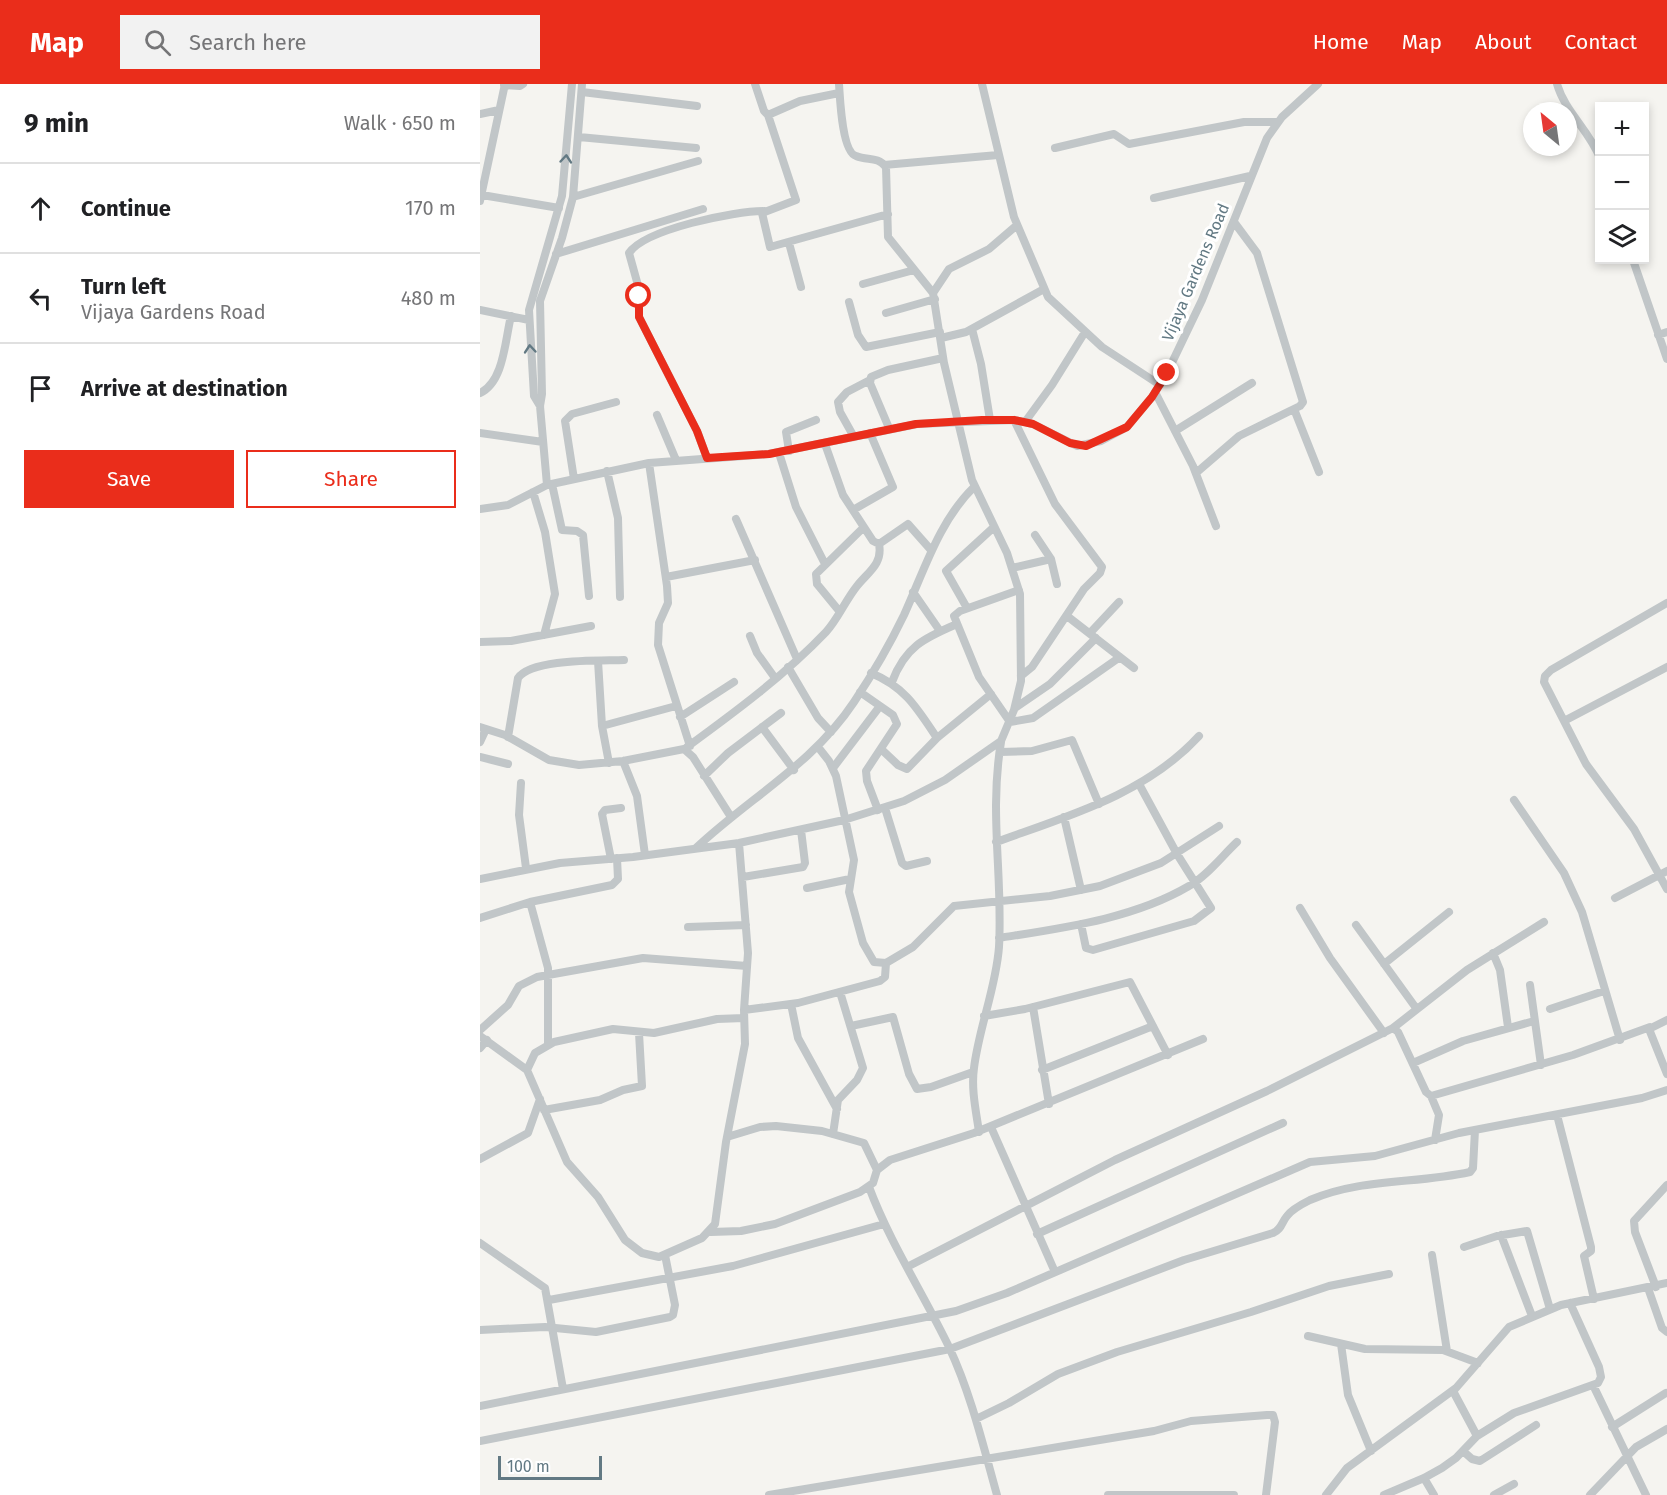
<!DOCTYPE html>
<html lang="en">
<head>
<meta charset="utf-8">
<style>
	:root { --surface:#fff; --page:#f2f2f2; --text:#202124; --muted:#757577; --line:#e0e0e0; --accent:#ea2d1b }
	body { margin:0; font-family:"Fira Sans",sans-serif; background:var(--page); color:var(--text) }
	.controls { position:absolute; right:18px; top:18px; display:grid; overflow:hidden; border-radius:0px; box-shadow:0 3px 9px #0003 }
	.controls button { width:54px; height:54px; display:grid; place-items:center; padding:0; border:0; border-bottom:2px solid var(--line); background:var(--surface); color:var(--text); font:30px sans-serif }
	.compass { position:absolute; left:1043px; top:18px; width:54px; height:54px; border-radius:50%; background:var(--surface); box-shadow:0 3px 9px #0003; rotate:331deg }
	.scale { position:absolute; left:18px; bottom:15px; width:104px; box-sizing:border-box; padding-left:6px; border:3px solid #627983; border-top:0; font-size:16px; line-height:21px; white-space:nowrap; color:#627983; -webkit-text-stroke:4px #fff; paint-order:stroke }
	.stop { position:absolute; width:18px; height:18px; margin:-14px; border:4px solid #ea2d1b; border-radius:50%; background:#fff }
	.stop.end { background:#ea2d1b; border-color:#fff; box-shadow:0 2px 6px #0008 }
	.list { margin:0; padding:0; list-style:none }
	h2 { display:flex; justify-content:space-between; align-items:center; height:78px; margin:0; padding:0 24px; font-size:26px }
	h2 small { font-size:20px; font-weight:400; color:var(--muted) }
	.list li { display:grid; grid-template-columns:39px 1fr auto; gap:18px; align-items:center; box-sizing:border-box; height:90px; padding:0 24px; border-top:2px solid var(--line) }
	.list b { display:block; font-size:22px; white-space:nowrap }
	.list p { margin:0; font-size:20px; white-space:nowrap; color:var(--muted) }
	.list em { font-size:20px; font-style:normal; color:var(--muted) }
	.actions { display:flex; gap:12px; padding:18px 24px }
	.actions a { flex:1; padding:14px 0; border:2px solid var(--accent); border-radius:0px; text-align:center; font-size:21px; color:var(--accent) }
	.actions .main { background:var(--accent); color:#fff }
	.icon { flex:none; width:33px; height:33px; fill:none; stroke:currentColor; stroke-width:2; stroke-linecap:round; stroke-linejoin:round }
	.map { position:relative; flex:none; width:1187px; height:1411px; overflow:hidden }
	header { display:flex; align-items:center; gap:36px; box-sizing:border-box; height:84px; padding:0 30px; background:var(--accent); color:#fff }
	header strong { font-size:28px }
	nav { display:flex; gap:33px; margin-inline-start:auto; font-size:21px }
	.search { width:420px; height:54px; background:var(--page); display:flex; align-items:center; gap:15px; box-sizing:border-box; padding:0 21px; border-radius:0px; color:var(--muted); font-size:22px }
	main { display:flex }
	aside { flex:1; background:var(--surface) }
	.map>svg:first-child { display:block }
</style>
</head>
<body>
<header>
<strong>Map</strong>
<div class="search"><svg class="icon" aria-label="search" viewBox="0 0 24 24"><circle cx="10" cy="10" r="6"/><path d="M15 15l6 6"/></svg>Search here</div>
<nav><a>Home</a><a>Map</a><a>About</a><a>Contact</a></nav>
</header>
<main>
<aside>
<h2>9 min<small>Walk · 650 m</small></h2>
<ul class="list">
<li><svg class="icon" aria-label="ahead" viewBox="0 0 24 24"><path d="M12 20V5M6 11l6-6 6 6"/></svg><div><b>Continue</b></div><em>170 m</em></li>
<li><svg class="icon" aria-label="left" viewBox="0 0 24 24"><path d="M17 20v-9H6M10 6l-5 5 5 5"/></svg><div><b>Turn left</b><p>Vijaya Gardens Road</p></div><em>480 m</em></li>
<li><svg class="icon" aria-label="arrive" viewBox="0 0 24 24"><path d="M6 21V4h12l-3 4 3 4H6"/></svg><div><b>Arrive at destination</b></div></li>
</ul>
<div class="actions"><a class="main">Save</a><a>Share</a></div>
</aside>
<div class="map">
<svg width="1187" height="1411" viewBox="0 0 1187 1411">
	<rect width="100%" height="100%" fill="#f5f4f0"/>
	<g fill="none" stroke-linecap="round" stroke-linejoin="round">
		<!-- minor -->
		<path stroke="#c1c6c8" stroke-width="8" d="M275 0 284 27 288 31 320 17 359 9
			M502 0 534 133 568 213 622 263 680 301
			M1077 0C1085 28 1109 46 1120 74
			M24 1 40 2 43 0
			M102 8 217 22
			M0 30 19 26
			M288 31 316 116 282 129 290 163 408 130
			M99 53 216 64
			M575 64 634 50 649 60 764 38H798
			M404 81 518 71
			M2 111 79 124
			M93 113 218 77
			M674 114 770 92
			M0 117 25 0
			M309 159 321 203
			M76 170 223 125
			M1153 176 1187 275
			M383 200 434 186
			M453 209 469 185 509 165 537 141
			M369 218 378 251 386 263 460 248
			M0 226 49 236
			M406 229 455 215
			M492 245 501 280 510 336
			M1178 251 1187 248
			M461 254 486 248 564 205
			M675 308 713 382 736 442
			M0 309C24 298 25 256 31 232
			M60 322 54 312 49 226 82 112 92 0
			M814 325 839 388
			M177 331 196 376
			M534 336 575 420 622 483 620 489 604 505 552 583 541 592
			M545 338 572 301 605 248
			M409 344 390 299 391 293 408 286 463 274
			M695 347 772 299
			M0 349 63 358
			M374 353 360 328 358 318 367 308 390 296
			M345 360 363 411 393 457 399 460 428 440 451 466
			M309 367 306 348 336 336
			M299 369 316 423 345 480
			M227 374 217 347 159 233V205L149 169C165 145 255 127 283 127
			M169 379 187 502 188 519 179 539 178 561 210 662
			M127 387 138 434 140 513
			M716 389 759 352 820 322 823 318 777 169 754 138
			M94 395 85 337 92 330 136 318
			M72 400 82 446 97 447 103 451 109 512
			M67 401 60 322 62 310 60 217 82 154 93 113 102 0
			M53 408 65 448 75 510 64 551
			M0 425 28 421 67 401 169 379 289 370 437 340 534 336 553 340 597 362 621 357 647 343 672 313 687 289 722 216 787 54 802 33 838 0
			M373 426 413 403 390 349
			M256 435 317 575
			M555 451 571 475 577 500
			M532 484 571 475
			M186 493 275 476
			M539 506 480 527 474 532 499 593 530 638 553 634 640 573
			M433 508 460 547
			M1187 519 1071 586 1065 592 1064 598 1106 680 1154 745 1187 805
			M487 524 466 487 514 443
			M360 528 337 500 336 490 383 444
			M587 532 654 584
			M610 549 639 518
			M270 552 277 569 295 594
			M0 558 31 557 111 542
			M118 577 122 642 129 679
			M308 583 338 634 351 648
			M391 589C425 603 437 624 457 654
			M412 598C425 563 444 554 477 540
			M380 608 413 631 417 640 386 687 387 697 398 726
			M535 624 570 600 616 554
			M200 633 254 598
			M1084 637 1187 583
			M122 642 196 622
			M0 643 25 651 69 676 99 681 143 677 204 665 213 673 251 733
			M282 643 314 686
			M28 653 38 594C52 574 121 577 144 576
			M0 658 6 645
			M207 663C255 628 305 591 346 548 358 535 365 517 377 502 388 488 403 480 399 460
			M338 663 349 677 356 692 374 776 369 808 383 859 394 878 406 879
			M401 665 418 681 427 685 457 654 511 610
			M520 668 552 667 592 656 619 720
			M0 673 28 680
			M143 677 157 712 165 771
			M353 684 400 622
			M224 692 248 669 301 629
			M41 699 39 731 46 784
			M1034 716 1084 789 1102 828 1140 956
			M405 724 422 779 426 782 447 777
			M584 733 601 806
			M516 758C588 732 666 710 719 652
			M216 764C269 714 333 680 374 618 392 591 410 560 424 531 444 487 459 437 494 403
			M131 775 122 730 125 726 141 724
			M263 793 323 783 325 779 321 746
			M0 795 80 779 153 773 259 759 364 736 424 717 465 696 521 657 534 626 541 597 540 510 527 469 492 396 464 279 453 209 408 153 406 83C397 72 388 77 376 72 362 68 360 14 359 0
			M327 804 370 795
			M1135 814 1187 787
			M50 818 68 884V960
			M820 824 850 874 904 949
			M0 834 50 818 132 801 138 795 137 774
			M601 840 606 864 613 866 714 837 731 824 697 770 659 700
			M876 841 936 924
			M208 843 266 841
			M519 854C582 844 653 835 709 802 727 792 742 772 757 758
			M1013 869 1020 886 1028 943
			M904 880 969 828
			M1050 901 1061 981
			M311 920 318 954 357 1025
			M553 923 569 1020
			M1070 925 1124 907
			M264 926 318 919 400 897 405 893 406 879 433 863 474 822 570 812 620 802 681 779 739 742
			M504 932 545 925 650 898 688 971
			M1187 936 1169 945 1187 990
			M371 942 413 933 429 990 437 1005 451 1003 493 988
			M913 944 987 886 1064 838
			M0 946 28 921 39 902 57 893 163 874 267 882
			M0 952 47 986 87 1078 118 1113 145 1156 162 1169 179 1173 222 1154 235 1140 246 1058 265 960 264 926 268 869 259 759
			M0 964 7 956
			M933 979 983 957 1054 937
			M47 986 55 969 74 958 133 945 174 949 237 935 264 934
			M562 986 673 942
			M951 1012 959 1031 955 1056
			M64 1026 120 1016 143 1006 162 1002 159 949
			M1077 1031 1111 1163V1167L1104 1172 1114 1215
			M511 1043 575 1188
			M499 1048C496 1027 491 1005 494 984 499 943 516 904 519 863 523 792 509 730 521 658
			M353 1050 358 1016 377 996 383 984 360 908
			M247 1053 280 1043 296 1042 342 1047 384 1059 397 1086
			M0 1075 48 1049 60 1015
			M389 1103C410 1159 443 1209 469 1263 491 1310 503 1361 517 1411
			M231 1148 261 1147 295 1140 380 1108 393 1099 397 1086 410 1076 494 1049 723 955
			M557 1150 803 1039
			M1021 1151 1052 1232
			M0 1159 65 1204 83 1305
			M984 1163 1017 1152 1047 1147 1070 1225
			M952 1171 967 1267
			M427 1183 635 1076 787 1007 913 944 918 948 946 1008 951 1012 1093 971 1170 943
			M1176 1203 1155 1148 1154 1137 1187 1101
			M1168 1204 1182 1244 1187 1248
			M69 1216 253 1182 404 1140
			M0 1246 65 1243 116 1248 190 1233 193 1231 195 1221 185 1171
			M828 1252 885 1265 963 1266 998 1279
			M861 1260 868 1311 891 1367
			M1113 1301 1166 1411
			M973 1307 997 1352
			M0 1322 476 1227 527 1209 830 1078 895 1072 979 1049 1162 1014 1187 1006
			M496 1335 529 1319 578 1290 637 1268 771 1228 849 1202 909 1190
			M1132 1343 1186 1309
			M0 1357 470 1265 704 1176 793 1149C802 1145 801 1139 807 1132 812 1125 822 1120 830 1116 881 1094 936 1100 990 1088L993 1084 995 1046
			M983 1367 992 1375 1000 1377 1056 1341
			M944 1394 954 1411
			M289 1411 674 1347 711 1337 787 1331H793L795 1338 786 1411
			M628 1411H754
			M846 1411 867 1384 976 1304 1029 1243 1081 1221 1187 1199
			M904 1411 944 1394 962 1384 976 1374 997 1352 1034 1329 1118 1299 1121 1293 1119 1283 1090 1219
			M1014 1411 1034 1400
			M1110 1411 1156 1363 1187 1345"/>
	</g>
	<!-- one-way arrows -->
	<defs><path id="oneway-chevron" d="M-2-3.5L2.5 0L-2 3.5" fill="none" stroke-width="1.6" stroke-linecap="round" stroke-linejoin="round" transform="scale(1.5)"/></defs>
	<g stroke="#627983">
		<use href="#oneway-chevron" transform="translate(86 75) rotate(-85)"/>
		<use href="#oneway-chevron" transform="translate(50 265) rotate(-95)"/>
	</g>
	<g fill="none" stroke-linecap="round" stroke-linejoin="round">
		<!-- route -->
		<path stroke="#ea2d1b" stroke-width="8" d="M159 212V233L217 347 227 374 289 370 436 340 502 336H534L553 340 590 359 606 362 647 343 672 313 687 289"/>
	</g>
	<g text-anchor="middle" stroke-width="6" stroke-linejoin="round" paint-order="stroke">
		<!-- street labels -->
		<g font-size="16" fill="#627983" stroke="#fff">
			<text transform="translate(715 188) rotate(-67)" y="6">Vijaya Gardens Road</text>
		</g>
	</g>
</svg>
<div class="controls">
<button>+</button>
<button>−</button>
<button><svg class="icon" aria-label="layers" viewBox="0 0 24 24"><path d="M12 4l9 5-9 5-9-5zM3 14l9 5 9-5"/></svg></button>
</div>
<svg class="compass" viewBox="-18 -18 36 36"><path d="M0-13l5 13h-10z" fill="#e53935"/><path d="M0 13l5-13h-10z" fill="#757577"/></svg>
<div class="scale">100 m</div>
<div class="stop" style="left:159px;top:212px"></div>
<div class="stop end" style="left:687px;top:289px"></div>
</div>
</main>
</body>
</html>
